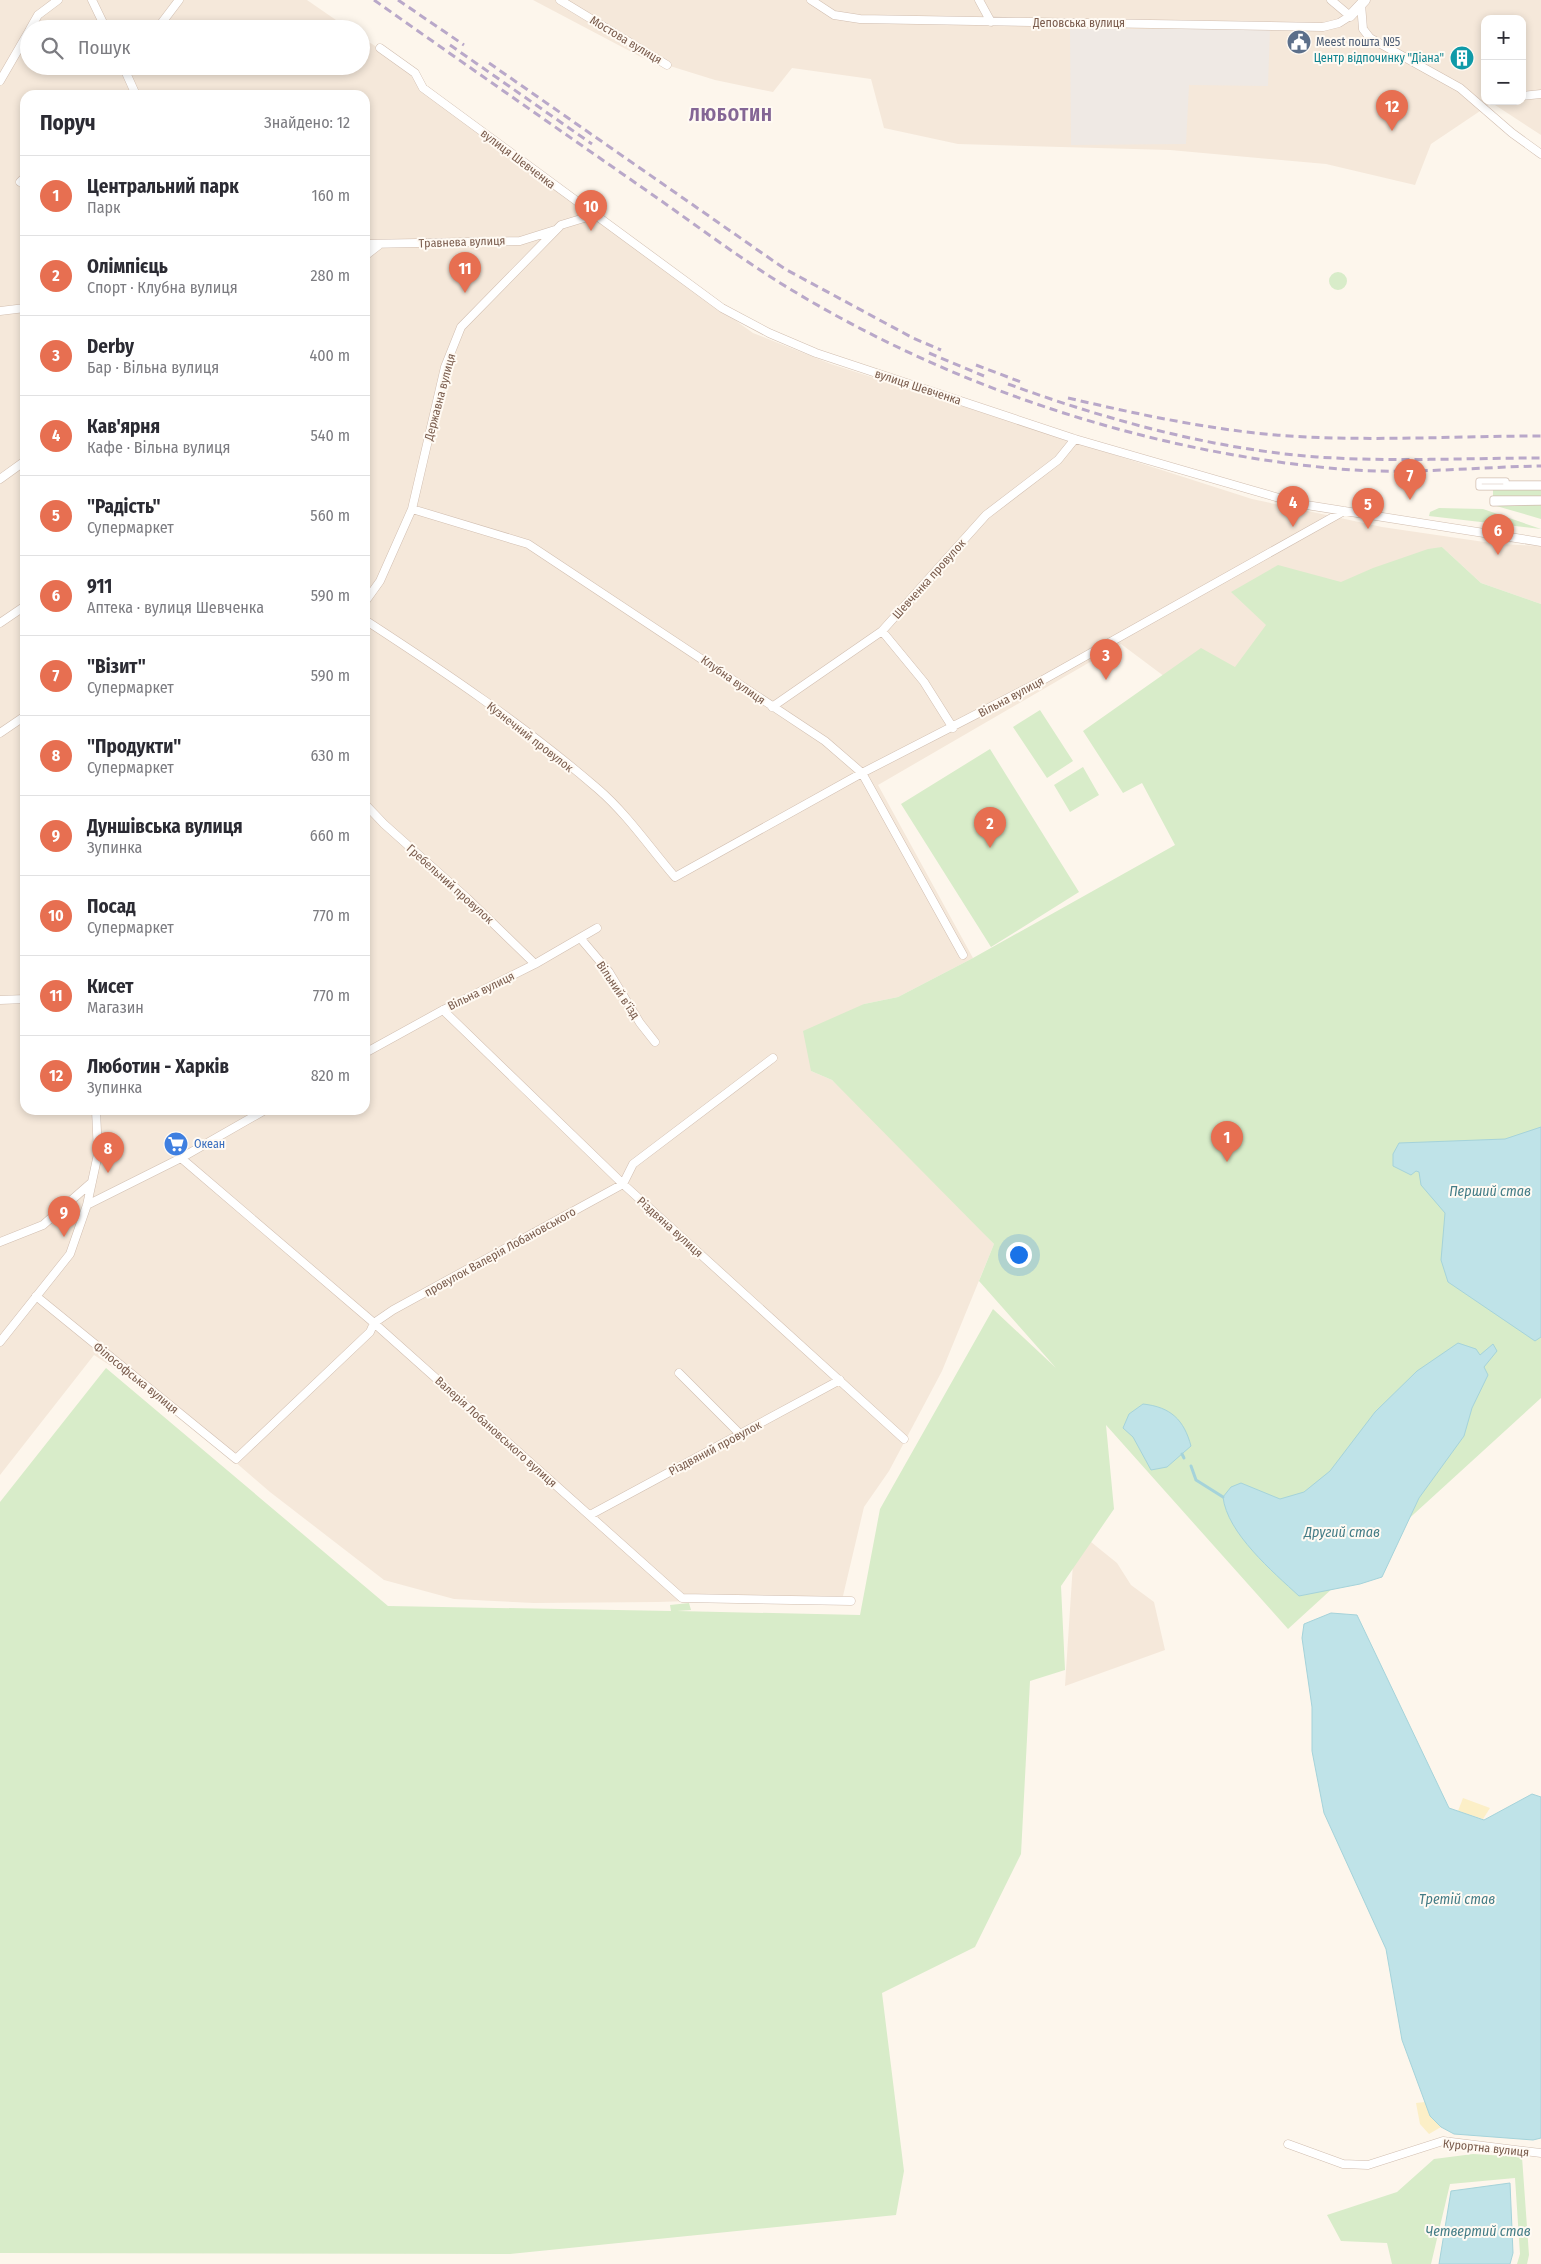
<!DOCTYPE html>
<html lang="uk">
<head>
<meta charset="utf-8">
<style>
	:root { --surface:#fff; --page:#f7f7f7; --text:#2b2b33; --muted:#7c7c81; --line:#e1e1e2; --accent:#e76f51 }
	body { margin:0; font-family:"Fira Sans Condensed",sans-serif; background:var(--page); color:var(--text) }
	.controls { position:absolute; right:15px; top:15px; display:grid; overflow:hidden; border-radius:10px; box-shadow:0 2px 8px #0003 }
	.controls button { width:45px; height:45px; display:grid; place-items:center; padding:0; border:0; border-bottom:1px solid var(--line); background:var(--surface); color:var(--text); font:25px sans-serif }
	.you { position:absolute; left:1018px; top:1254px; width:18px; height:18px; margin:-12px; border:4px solid #fff; border-radius:50%; background:#1a73e8; box-shadow:0 0 0 8px #1a73e833 }
	.badge { display:grid; place-items:center; width:32px; height:32px; border-radius:50%; background:var(--accent); color:#fff; font-size:16px; font-weight:700 }
	.pin { position:absolute; translate:-50% -41px; filter:drop-shadow(0 1px 2px #0008) }
	.pin::after { content:''; position:absolute; top:26px; width:18px; height:15px; background:inherit; clip-path:polygon(0 0,100% 0,50% 100%) }
	.list { margin:0; padding:0; list-style:none }
	h2 { display:flex; justify-content:space-between; align-items:center; height:65px; margin:0; padding:0 20px; font-size:21px }
	h2 small { font-size:16px; font-weight:400; color:var(--muted) }
	.list li { display:grid; grid-template-columns:32px 1fr auto; gap:15px; align-items:center; box-sizing:border-box; height:80px; padding:0 20px; border-top:1px solid var(--line) }
	.list b { display:block; font-size:19px; white-space:nowrap }
	.list p { margin:0; font-size:16px; white-space:nowrap; color:var(--muted) }
	.list em { font-size:16px; font-style:normal; color:var(--muted) }
	.icon { flex:none; width:28px; height:28px; fill:none; stroke:currentColor; stroke-width:2; stroke-linecap:round; stroke-linejoin:round }
	.map { position:relative; flex:none; width:1541px; height:2264px; overflow:hidden }
	.search { position:absolute; background:var(--surface); box-shadow:0 2px 8px #0003; left:20px; top:20px; width:350px; height:55px; display:flex; align-items:center; gap:12px; box-sizing:border-box; padding:0 18px; border-radius:28px; color:var(--muted); font-size:19px }
	.panel { position:absolute; background:var(--surface); box-shadow:0 2px 8px #0003; left:20px; top:90px; width:350px; height:1025px; border-radius:15px }
	.map>svg:first-child { display:block }
</style>
</head>
<body>
<div class="map">
<svg width="1541" height="2264" viewBox="0 0 1541 2264">
	<rect width="100%" height="100%" fill="#fdf6ec"/>
	<!-- residential -->
	<path fill="#f5e8da" fill-rule="evenodd" d="M0 0H307L349 29H29V66H361V37L391 56 566 199 753 333 831 364 1252 499 1382 527 1498 544 1541 546V604L1481 583 1442 547 1228 724 1121 644 878 785 973 958 898 997 864 1004 811 1071 832 1080 899 1142 994 1244 942 1371 889 1471 864 1507 843 1596 658 1602 534 1603 454 1599 384 1580 270 1492 166 1402 94 1355 0 1475ZM25 95H365V1110H25Z
		M533 0H1541V135L1492 103 1431 144 1415 185 1326 164 1170 150 958 144 884 128 871 79 792 68 773 92 715 80 641 57ZM1485 19H1522V101H1485Z
		M1091 1542 1117 1563 1131 1585 1154 1602 1165 1650 1065 1686 1074 1548Z"/>
	<!-- industrial -->
	<path fill="#efe9e4" d="M1070 29H1270L1268 86 1189 85 1186 144 1071 145Z"/>
	<!-- green -->
	<path fill="#d8ecc9" d="M1329 281a9 9 0 1 1 18 0a9 9 0 1 1-18 0Z
		M1493 487H1541V499H1493Z
		M1541 502V519L1493 505Z
		M1439 508 1483 509 1541 529 1429 516 1430 512Z
		M1442 547 1481 583 1541 604V1398L1288 1629 1106 1425 1114 1509 1061 1586 1065 1670 1030 1681 1021 1854 975 1947 882 1993 904 2171 896 2215 510 2254 0 2253V1502L106 1368 388 1606 671 1611 670 1605 689 1603 691 1610 677 1611 860 1615 880 1509 993 1309 1056 1368 979 1281 994 1244 832 1080 811 1071 803 1031 864 1004 898 997 973 958 1175 845 1142 783 1123 793 1083 731 1201 648 1235 667 1266 625 1231 592 1278 565 1341 582 1373 568 1428 549Z
		M1040 710 1073 761 1047 778 1013 727Z
		M990 749 1079 892 991 947 901 804Z
		M1083 767 1099 795 1070 812 1054 785Z
		M1473 2154 1522 2157 1529 2255 1527 2264H1517L1520 2254 1515 2178 1450 2184 1431 2264H1392L1387 2243 1341 2241 1327 2215 1397 2192 1434 2159Z"/>
	<!-- sand -->
	<path fill="#fcefc7" d="M1463 1798 1490 1808 1483 1819 1458 1811Z
		M1425 2102 1430 2116 1441 2127 1429 2134 1420 2124 1416 2103Z"/>
	<!-- water -->
	<path fill="#bfe3e8" stroke="#a5d3da" d="M1541 1127V1337L1535 1341 1448 1282 1441 1260 1445 1213 1421 1185 1419 1172 1416 1171 1411 1175 1393 1166V1154L1399 1143 1505 1139Z
		M1458 1343 1476 1349 1480 1355 1493 1344 1497 1351 1484 1367 1488 1375 1472 1408 1464 1436 1419 1498 1382 1577 1360 1584 1299 1596C1273 1572 1227 1533 1223 1497L1231 1487 1241 1483 1280 1499 1304 1492 1330 1471 1375 1412 1417 1371Z
		M1143 1404C1171 1407 1184 1420 1191 1446L1167 1467 1151 1470 1133 1437 1123 1428 1129 1414Z
		M1331 1613 1357 1615 1449 1808 1484 1820 1532 1794 1541 1797V2138L1533 2140 1454 2134 1441 2127 1430 2116 1402 2040 1386 1949 1324 1813 1312 1751V1707L1302 1638 1304 1624Z
		M1510 2183 1513 2253 1510 2264H1439L1451 2191Z"/>
	<g fill="none" stroke-linecap="round" stroke-linejoin="round">
		<!-- stream -->
		<path stroke="#a5d3da" stroke-width="3" d="M1182 1454 1184 1458
			M1191 1466 1196 1480 1223 1497"/>
		<defs>
			<path id="pedestrian" d="M1541 484H1506V481H1479V487H1541
				M1541 499H1493V503L1541 502"/>
			<path id="minor" d="M92 0 106 29
				M560 0 667 65
				M811 0 834 15 860 19 1323 27 1339 23 1350 16 1331 0
				M979 0 991 22
				M1361 4 1363 29 1370 38 1460 88 1512 133 1541 154
				M30 29 38 15 58 0
				M157 29 179 0
				M380 48 415 73 423 88 722 308 769 333 816 353 1075 439 1248 489 1300 504 1541 542
				M123 66 136 95
				M0 81 29 31
				M1522 96 1541 94
				M20 182 25 177
				M365 244 520 241 555 230
				M365 256 379 245
				M0 311 25 308
				M0 479 25 461
				M412 509 528 544 825 741 862 773 963 955
				M365 602 380 581 412 509 445 367 461 327 561 225 594 215
				M365 620C445 672 525 726 598 789 627 814 650 848 675 877L862 773 1041 681 1344 511
				M0 623 25 606
				M882 631 924 682 953 728
				M772 707 882 631 986 515 1058 460 1075 439
				M0 733 25 716
				M365 804 384 824 467 898 535 964
				M581 939 609 972 640 1023 655 1042
				M0 1000 25 999
				M443 1010 623 1184 904 1439
				M365 1053 443 1010 535 964 597 928
				M181 1158 374 1323 682 1598 851 1601
				M87 1205 181 1158 265 1110
				M0 1242 43 1225 91 1183
				M36 1296 236 1459 370 1332 374 1323 393 1310 623 1184 633 1164 773 1058
				M0 1342 70 1254 87 1205 98 1154 96 1110
				M679 1373 740 1434
				M590 1515 840 1380
				M1288 2144 1343 2164 1368 2165 1443 2141 1541 2153"/>
			<path id="tertiary" d="M1350 16 1365 0"/>
		</defs>
		<!-- pedestrian casing -->
		<use href="#pedestrian" stroke="#d1beb0" stroke-width="7"/>
		<!-- minor casing -->
		<use href="#minor" stroke="#d1beb0" stroke-width="9"/>
		<!-- tertiary casing -->
		<use href="#tertiary" stroke="#d1beb0" stroke-width="11"/>
		<!-- pedestrian -->
		<use href="#pedestrian" stroke="#fff" stroke-width="5.5"/>
		<!-- minor -->
		<use href="#minor" stroke="#fff" stroke-width="8"/>
		<!-- tertiary -->
		<use href="#tertiary" stroke="#fff" stroke-width="10"/>
		<!-- rail -->
		<path stroke="#b9a8c9" stroke-width="3" stroke-dasharray="8 5" stroke-linecap="butt" d="M374 0C466 65 558 129 650 193 696 225 742 260 790 289 955 389 1148 452 1340 469 1407 475 1474 467 1541 466
			M398 0 464 45
			M450 45 592 144
			M489 63 785 269 913 338 941 350
			M929 353 984 376
			M976 365 1021 382
			M1008 384C1107 420 1212 449 1317 457 1391 462 1467 458 1541 458
			M1068 398C1137 414 1206 429 1276 435 1364 442 1453 436 1541 436"/>
	</g>
	<!-- icons -->
	<defs>
		<symbol id="civic-disc" viewBox="-11 -11 22 22"><circle r="9.5" fill="#5c6f8a" stroke="#fffaf3"/><path d="M-.6-6.5H3V-4.5H.6V-3L4-1V1h2V6H-6V1h2V-1L-.6-3ZM-1.2 2.5V6h2.4V2.5Z" fill="#fff"/></symbol>
		<symbol id="building-disc" viewBox="-11 -11 22 22"><circle r="9.5" fill="#0f9aa8" stroke="#fffaf3"/><path d="M-4-6H4V6H1V3H-1V6H-4ZM-2.5-4.3h1.7v1.8h-1.7ZM.8-4.3h1.7v1.8H.8ZM-2.5-1h1.7V.8h-1.7ZM.8-1h1.7V.8H.8Z" fill="#fff"/></symbol>
		<symbol id="supermarket-disc" viewBox="-11 -11 22 22"><circle r="9.5" fill="#3f7fe0" stroke="#fffaf3"/><path d="M-6-5.5h2.5l.6 2H6L4.5 2H-2.5L-4.4-4H-6ZM-1.5 3.2a1.3 1.3 0 1 0 .1 0ZM3 3.2a1.3 1.3 0 1 0 .1 0Z" fill="#fff"/></symbol>
	</defs>
	<g fill-rule="evenodd">
		<use href="#civic-disc" x="1285" y="28" width="28" height="28"/>
		<use href="#building-disc" x="1448" y="44" width="28" height="28"/>
		<use href="#supermarket-disc" x="162" y="1130" width="28" height="28"/>
	</g>
	<g text-anchor="middle" stroke-width="4" stroke-linejoin="round" paint-order="stroke">
		<!-- street labels -->
		<g font-size="12" fill="#7a5c4d" stroke="#fffaf3">
			<text x="1079" y="27">Деповська вулиця</text>
			<text transform="translate(626 40) rotate(31)" y="4">Мостова вулиця</text>
			<text transform="translate(518 159) rotate(37)" y="4">вулиця Шевченка</text>
			<text transform="translate(462 242) rotate(-2)" y="4">Травнева вулиця</text>
			<text transform="translate(918 387) rotate(18)" y="4">вулиця Шевченка</text>
			<text transform="translate(440 397) rotate(-75)" y="4">Державна вулиця</text>
			<text transform="translate(929 579) rotate(-48)" y="4">Шевченка провулок</text>
			<text transform="translate(733 680) rotate(35)" y="4">Клубна вулиця</text>
			<text transform="translate(1011 697) rotate(-28)" y="4">Вільна вулиця</text>
			<text transform="translate(530 737) rotate(38)" y="4">Кузнечний провулок</text>
			<text transform="translate(450 884) rotate(42)" y="4">Гребельний провулок</text>
			<text transform="translate(618 990) rotate(56)" y="4">Вільний в'їзд</text>
			<text transform="translate(481 991) rotate(-26)" y="4">Вільна вулиця</text>
			<text transform="translate(670 1227) rotate(42)" y="4">Різдвяна вулиця</text>
			<text transform="translate(500 1252) rotate(-29)" y="4">провулок Валерія Лобановського</text>
			<text transform="translate(136 1378) rotate(39)" y="4">Філософська вулиця</text>
			<text transform="translate(496 1432) rotate(42)" y="4">Валерія Лобановського вулиця</text>
			<text transform="translate(715 1448) rotate(-28)" y="4">Різдвяний провулок</text>
			<text transform="translate(1486 2148) rotate(6)" y="4">Курортна вулиця</text>
		</g>
		<!-- service labels -->
		<g font-size="12" fill="#4e5e75" stroke="#fffaf3" text-anchor="start">
			<text x="1316" y="46">Meest пошта №5</text>
		</g>
		<!-- culture labels -->
		<g font-size="12" fill="#0d838f" stroke="#fffaf3" text-anchor="end">
			<text x="1444" y="62">Центр відпочинку "Діана"</text>
		</g>
		<!-- shop labels -->
		<g font-size="12" fill="#366cbe" stroke="#fffaf3" text-anchor="start">
			<text x="194" y="1148">Океан</text>
		</g>
		<!-- water labels -->
		<g font-size="14" font-style="italic" fill="#437c86" stroke="#fffaf3">
			<text x="1490" y="1196">Перший став</text>
			<text x="1342" y="1537">Другий став</text>
			<text x="1457" y="1904">Третій став</text>
			<text x="1478" y="2236">Четвертий став</text>
		</g>
		<!-- district labels -->
		<g font-size="18" font-weight="bold" letter-spacing="1" fill="#846695" stroke="#fffaf3">
			<text x="731" y="121">ЛЮБОТИН</text>
		</g>
	</g>
</svg>
<div class="controls">
<button>+</button>
<button>−</button>
</div>
<div class="you"></div>
<div class="pin badge" style="left:1227px;top:1162px">1</div>
<div class="pin badge" style="left:990px;top:848px">2</div>
<div class="pin badge" style="left:1106px;top:680px">3</div>
<div class="pin badge" style="left:1293px;top:527px">4</div>
<div class="pin badge" style="left:1368px;top:529px">5</div>
<div class="pin badge" style="left:1498px;top:555px">6</div>
<div class="pin badge" style="left:1410px;top:500px">7</div>
<div class="pin badge" style="left:108px;top:1173px">8</div>
<div class="pin badge" style="left:64px;top:1237px">9</div>
<div class="pin badge" style="left:591px;top:231px">10</div>
<div class="pin badge" style="left:465px;top:293px">11</div>
<div class="pin badge" style="left:1392px;top:131px">12</div>
<div class="search"><svg class="icon" aria-label="search" viewBox="0 0 24 24"><circle cx="10" cy="10" r="6"/><path d="M15 15l6 6"/></svg>Пошук</div>
<section class="panel">
<h2>Поруч<small>Знайдено: 12</small></h2>
<ul class="list">
<li><span class="badge">1</span><div><b>Центральний парк</b><p>Парк</p></div><em>160 m</em></li>
<li><span class="badge">2</span><div><b>Олімпієць</b><p>Спорт · Клубна вулиця</p></div><em>280 m</em></li>
<li><span class="badge">3</span><div><b>Derby</b><p>Бар · Вільна вулиця</p></div><em>400 m</em></li>
<li><span class="badge">4</span><div><b>Кав'ярня</b><p>Кафе · Вільна вулиця</p></div><em>540 m</em></li>
<li><span class="badge">5</span><div><b>&quot;Радість&quot;</b><p>Супермаркет</p></div><em>560 m</em></li>
<li><span class="badge">6</span><div><b>911</b><p>Аптека · вулиця Шевченка</p></div><em>590 m</em></li>
<li><span class="badge">7</span><div><b>&quot;Візит&quot;</b><p>Супермаркет</p></div><em>590 m</em></li>
<li><span class="badge">8</span><div><b>&quot;Продукти&quot;</b><p>Супермаркет</p></div><em>630 m</em></li>
<li><span class="badge">9</span><div><b>Дуншівська вулиця</b><p>Зупинка</p></div><em>660 m</em></li>
<li><span class="badge">10</span><div><b>Посад</b><p>Супермаркет</p></div><em>770 m</em></li>
<li><span class="badge">11</span><div><b>Кисет</b><p>Магазин</p></div><em>770 m</em></li>
<li><span class="badge">12</span><div><b>Люботин - Харків</b><p>Зупинка</p></div><em>820 m</em></li>
</ul>
</section>
</div>
</body>
</html>
